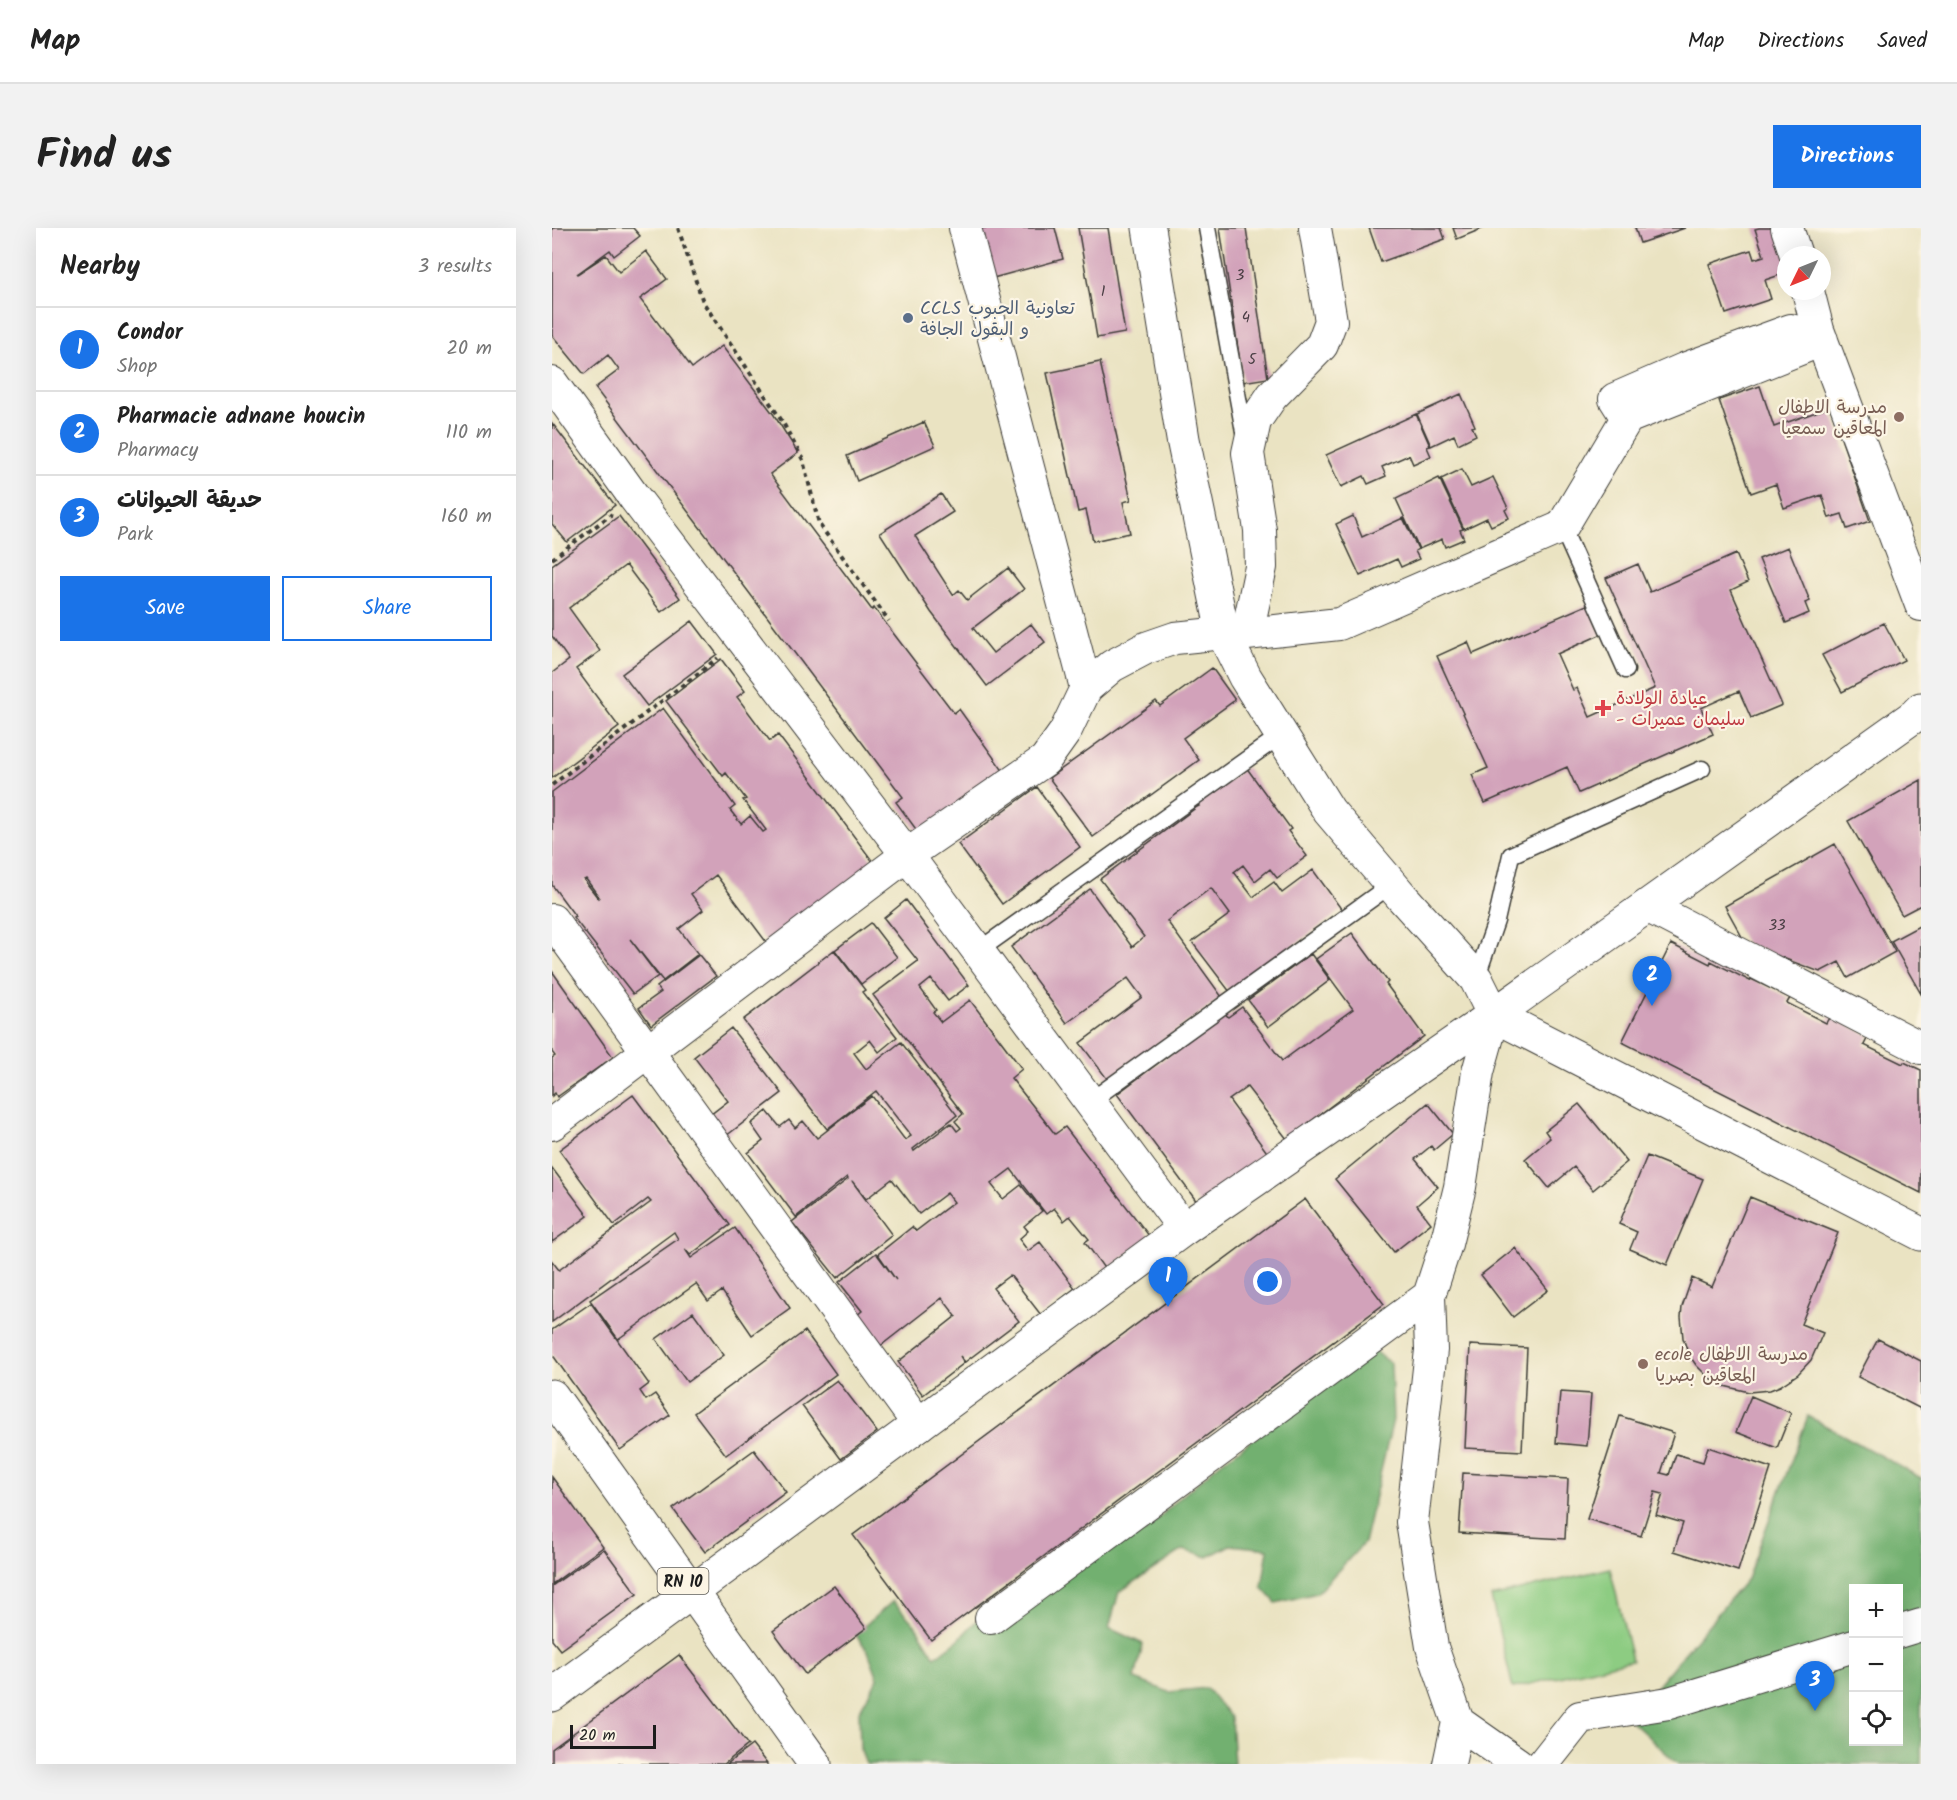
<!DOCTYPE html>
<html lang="en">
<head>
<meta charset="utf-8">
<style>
	:root { --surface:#fff; --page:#f2f2f2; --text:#222; --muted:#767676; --line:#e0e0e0; --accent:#1a73e8 }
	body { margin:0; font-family:Kalam,"Playpen Sans Arabic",sans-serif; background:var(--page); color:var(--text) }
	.controls { position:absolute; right:18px; bottom:18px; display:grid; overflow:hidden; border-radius:0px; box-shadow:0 6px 24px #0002 }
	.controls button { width:54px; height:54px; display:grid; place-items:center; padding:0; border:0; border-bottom:2px solid var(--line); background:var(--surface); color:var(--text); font:30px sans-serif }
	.compass { position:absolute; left:1225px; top:18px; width:54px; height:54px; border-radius:50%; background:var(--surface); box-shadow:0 6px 24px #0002; rotate:227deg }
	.scale { position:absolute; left:18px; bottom:15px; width:86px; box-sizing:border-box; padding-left:6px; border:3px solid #1c1c1c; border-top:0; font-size:16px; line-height:21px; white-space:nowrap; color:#1c1c1c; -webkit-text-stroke:4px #fcf5e5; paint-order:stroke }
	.you { position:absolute; left:716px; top:1054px; width:21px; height:21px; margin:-15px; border:4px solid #fff; border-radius:50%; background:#1a73e8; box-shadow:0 0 0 9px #1a73e833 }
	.badge { display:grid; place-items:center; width:39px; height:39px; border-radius:50%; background:var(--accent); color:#fff; font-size:20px; font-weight:700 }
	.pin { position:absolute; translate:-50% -50px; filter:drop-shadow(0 2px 3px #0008) }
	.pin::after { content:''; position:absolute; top:32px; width:21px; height:18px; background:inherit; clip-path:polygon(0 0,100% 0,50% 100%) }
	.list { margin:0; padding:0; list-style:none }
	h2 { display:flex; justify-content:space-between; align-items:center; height:78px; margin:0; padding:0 24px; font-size:26px }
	h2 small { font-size:20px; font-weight:400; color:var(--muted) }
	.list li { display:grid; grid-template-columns:39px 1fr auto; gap:18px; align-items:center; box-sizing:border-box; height:84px; padding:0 24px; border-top:2px solid var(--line) }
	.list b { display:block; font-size:22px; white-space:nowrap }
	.list p { margin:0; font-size:20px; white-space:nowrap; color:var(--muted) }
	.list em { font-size:20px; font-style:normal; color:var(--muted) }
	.actions { display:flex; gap:12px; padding:18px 24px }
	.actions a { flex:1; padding:14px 0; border:2px solid var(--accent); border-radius:0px; text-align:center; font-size:21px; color:var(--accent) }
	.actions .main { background:var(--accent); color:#fff }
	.icon { flex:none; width:33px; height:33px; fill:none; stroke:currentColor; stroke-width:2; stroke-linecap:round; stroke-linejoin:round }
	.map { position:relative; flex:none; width:1369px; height:1536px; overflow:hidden; border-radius:0px }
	header { display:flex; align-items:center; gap:36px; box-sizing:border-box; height:84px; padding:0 30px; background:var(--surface); border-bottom:2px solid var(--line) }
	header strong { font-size:28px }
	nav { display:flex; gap:33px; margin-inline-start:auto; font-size:21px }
	.intro { display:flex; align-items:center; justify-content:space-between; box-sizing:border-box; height:144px; padding:0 36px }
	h1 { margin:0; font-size:42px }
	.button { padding:15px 27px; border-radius:0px; background:var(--accent); color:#fff; font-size:21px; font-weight:700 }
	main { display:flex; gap:36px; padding:0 36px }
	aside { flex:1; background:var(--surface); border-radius:0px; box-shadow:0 6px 24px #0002 }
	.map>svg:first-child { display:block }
</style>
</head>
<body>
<header>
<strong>Map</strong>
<nav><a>Map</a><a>Directions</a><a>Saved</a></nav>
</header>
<div class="intro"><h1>Find us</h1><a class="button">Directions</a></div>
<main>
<aside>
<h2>Nearby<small>3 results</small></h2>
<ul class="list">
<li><span class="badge">1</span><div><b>Condor</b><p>Shop</p></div><em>20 m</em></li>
<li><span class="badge">2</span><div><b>Pharmacie adnane houcin</b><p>Pharmacy</p></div><em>110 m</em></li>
<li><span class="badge">3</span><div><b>حديقة الحيوانات</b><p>Park</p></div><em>160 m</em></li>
</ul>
<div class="actions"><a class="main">Save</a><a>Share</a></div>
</aside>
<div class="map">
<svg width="1369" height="1536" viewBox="0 0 1369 1536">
	<rect width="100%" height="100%" fill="#fcf5e5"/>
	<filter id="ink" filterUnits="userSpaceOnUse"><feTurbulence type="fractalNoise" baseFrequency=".0167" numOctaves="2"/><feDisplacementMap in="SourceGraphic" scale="12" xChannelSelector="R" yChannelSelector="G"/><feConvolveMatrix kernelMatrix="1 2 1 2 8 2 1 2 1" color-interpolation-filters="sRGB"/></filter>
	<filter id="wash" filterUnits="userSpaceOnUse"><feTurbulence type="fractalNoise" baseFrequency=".008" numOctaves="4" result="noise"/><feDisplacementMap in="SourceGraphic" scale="24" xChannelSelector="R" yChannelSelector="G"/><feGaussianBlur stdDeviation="1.35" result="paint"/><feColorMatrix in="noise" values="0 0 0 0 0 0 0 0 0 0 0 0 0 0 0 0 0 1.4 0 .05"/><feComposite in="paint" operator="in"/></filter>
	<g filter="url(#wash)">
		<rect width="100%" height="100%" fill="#eae3c2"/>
		<!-- green -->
		<path fill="#8dcc82" stroke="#54744f" stroke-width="1.5" d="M1058 1340 1080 1432 961 1460 939 1369Z"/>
		<!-- forest -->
		<path fill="#72b070" stroke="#476646" stroke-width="1.5" fill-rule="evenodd" d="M822 1123 839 1136 841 1192 812 1315 765 1365 724 1375 710 1359 716 1321 678 1317 656 1329 631 1322 567 1364 557 1400 591 1416 583 1451 617 1464 654 1460 679 1489 682 1536H314L308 1521 307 1483 326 1450 316 1423 303 1406 341 1373 364 1398 383 1429 406 1412 424 1393 557 1313 594 1303 621 1276 667 1236Z
			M1256 1188 1369 1250V1536H1126L1077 1491 1195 1351ZM1302 1360H1346V1514H1302Z"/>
		<g id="blocks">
			<!-- building -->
			<path fill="#d2a2ba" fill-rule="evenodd" d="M0 0H81L88 8 62 28 58 22 25 46 54 27 67 44 94 23 115 51 88 71 140 140 170 118 222 187 246 225 218 246 320 382 322 380 402 485 407 481 452 544 366 604 344 574 351 569 43 160 67 142 56 127 32 146 0 107Z
				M428 0H503L511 31 441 50Z
				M526 0H556L573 105 545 110Z
				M668 0H694L716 150 691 154Z
				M817 0H889L893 11 829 34Z
				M901 0H932L905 11Z
				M1083 0H1133L1088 15Z
				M1207 0H1224L1234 29V45L1213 52 1219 71 1174 86 1157 36 1199 22 1202 31 1212 28 1203 1Z
				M548 134 579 272 571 274 578 305 541 313 534 282 526 284 495 145Z
				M1208 158 1222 199 1278 179 1318 293 1295 301 1290 286 1277 290 1270 267 1232 280 1224 256 1199 265 1167 172Z
				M909 166 923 198 920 199 924 207 906 216 902 207 879 218 865 186Z
				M864 186 878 218 875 219 879 228 861 236 857 227 830 239 834 248 816 256 812 248 789 259 774 227Z
				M372 194 383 218 305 253 295 228Z
				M0 195 63 277 15 314 0 296Z
				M910 241 919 259 941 249 956 280 953 282 957 290 939 298 935 290 912 301 889 251Z
				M887 250 911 301 908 302 912 311 893 319 890 311 867 321 844 271Z
				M389 266 401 284 363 308 401 367 407 362 415 372 456 340 472 361 421 400 441 425 479 396 493 414 435 458 379 384 328 305Z
				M67 288 128 370 109 384 74 337 17 380 48 423 24 441 67 499 0 550V445L17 432 0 408V337Z
				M801 288 810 309 851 290 866 321 863 323 867 331 849 339 845 331 808 348 784 296Z
				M1236 319 1258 373 1253 375 1257 385 1234 395 1207 331Z
				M1184 326 1196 354 1179 362 1230 477 1199 490 1187 463 1149 480 1161 506 1027 565 1015 539 933 575 920 547 936 540 885 428 916 414 921 426 1037 376 1050 406 1005 426 1021 462 1025 460 1038 489 1103 460 1054 350 1086 336 1098 364Z
				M140 393 165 426 95 478 70 446Z
				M1332 395 1352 432 1290 464 1270 427Z
				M169 431 193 463 185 469 218 513 226 507 322 635 215 715 164 647 139 666 151 682 127 701 146 726 111 753 78 711 106 748 81 766 21 689 23 688 0 657V564L111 480 183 578 178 582 189 596 198 588 211 604 214 602 191 572 194 571 174 545 171 548 114 473ZM34 651 47 669 46 670 32 652Z
				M660 440 683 472 631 510 647 532 541 609 497 550 604 473 608 478Z
				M694 539 739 601 736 603 755 628 725 650 718 641 703 653 691 637 682 644 701 669 722 654 730 665 761 642 790 682 678 764 640 714 678 686 659 660 615 693 670 769 556 852 528 815 590 769 576 750 515 795 459 719 538 661 580 719 592 709 548 651 645 579 647 578 645 576Z
				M1369 552V677L1350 687 1296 593Z
				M485 559 528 619 450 676 406 616Z
				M1283 616 1343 724 1296 750 1287 734 1268 744 1194 716 1173 678Z
				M354 672 417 757 396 773 379 751 368 760 384 782 381 784 389 794 418 772 470 841 459 850 503 906 513 899 598 1009 554 1043 533 1014 537 1011 518 988 512 993 502 980 494 986 459 941 439 956 451 971 469 957 490 983 472 998 476 1003 467 1011 476 1023 488 1014 523 1060 489 1087 458 1047 441 1060 467 1093 413 1134 408 1128 412 1135 371 1167 346 1134 404 1088 390 1070 322 1123 299 1092 310 1083 287 1054 324 1025 344 1052 326 1026 360 999 364 1003 402 974 395 965 367 986 340 951 314 971 300 953 340 1007 285 1050 240 994 296 951 295 949 244 989 196 925 211 913 199 896 215 883 228 899 237 892 243 900 251 893 265 910 320 868 353 912 359 908 324 863 275 901 191 792 282 722 313 762 310 764 345 809 327 824 318 812 302 825 314 841 349 814 405 887 361 921 362 923 399 895 405 903 409 900 403 893 411 886 321 767 366 733 332 690Z
				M319 695 345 729 309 756 283 722Z
				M1369 697V766L1339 713Z
				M800 705 836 754 834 756 872 808 735 911 695 859 677 872 717 927 648 978 565 866 673 785 676 789 690 779 730 833 801 781 764 731Z
				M1119 716 1158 736 1159 733 1198 753 1199 751 1238 770 1235 775 1274 795 1278 788 1317 807 1312 817 1351 836 1352 834 1369 842V965L1070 814Z
				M759 726 778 752 716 799 696 772Z
				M147 727 164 748 99 797 87 780 109 764 105 759Z
				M0 743 61 829 5 869 3 865 0 868V830L3 828 0 824Z
				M179 800 230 865 174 908 158 887 176 873 142 829Z
				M81 867 178 997 138 1027 133 1021 139 1030 183 1000 238 1080 200 1107 170 1063 156 1073 144 1056 66 1111 38 1072 126 1011 122 1004 0 1094V1033L7 1042 99 974 96 971 62 997 7 922Z
				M876 875 901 906 882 922 879 918 863 931 886 959 865 977 879 995 842 1024 783 951Z
				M1027 876 1075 934 1041 962 1022 939 997 960 973 931 998 910 993 903Z
				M1095 928 1151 951 1115 1037 1078 1021 1085 1004 1067 996Z
				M0 940 36 988 0 1014Z
				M1198 969 1286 1005 1249 1096 1271 1105 1259 1132 1246 1146 1228 1158 1218 1162 1197 1164 1172 1158 1156 1149 1144 1137 1137 1127 1131 1110 1129 1089 1130 1079 1140 1050 1160 1059Z
				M753 971 832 1076 379 1412 301 1307Z
				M963 1020 996 1062 961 1089 929 1047Z
				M39 1075 97 1156 88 1163 94 1172 103 1166 118 1187 68 1222 0 1126V1102Z
				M141 1084 172 1127 135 1154 104 1111Z
				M253 1103 284 1146 174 1227 142 1185Z
				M1326 1111 1369 1133V1181L1306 1149Z
				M918 1117 975 1120 970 1223 913 1220Z
				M285 1152 325 1204 289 1231 250 1178Z
				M1008 1164 1039 1166 1035 1218 1004 1215Z
				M1199 1168 1239 1185 1225 1220 1184 1204Z
				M1068 1188 1122 1205 1109 1245 1117 1247 1124 1226 1151 1234 1156 1219 1219 1240 1186 1343 1122 1323 1131 1295 1104 1287 1111 1266 1103 1264 1089 1308 1035 1291Z
				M202 1222 234 1264 153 1324 121 1281Z
				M911 1245 1016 1251 1013 1311 907 1305Z
				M0 1249 51 1319 0 1356Z
				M52 1321 85 1366 8 1422 0 1412V1358Z
				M282 1358 314 1400 253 1446 221 1403Z
				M127 1427 196 1517 172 1536H0V1521Z
				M200 1517 215 1536H175Z"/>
		</g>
	</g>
	<g filter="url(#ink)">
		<use href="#blocks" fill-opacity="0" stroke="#3b3a35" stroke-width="1.5"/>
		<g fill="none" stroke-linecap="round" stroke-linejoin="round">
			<defs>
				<path id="lane" d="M655 0 693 209
					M1010 299 1074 442
					M426 723 715 517
					M924 751 944 693 959 627 1150 541
					M537 874 826 666"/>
				<path id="street" d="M413 0 534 460
					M1235 0 1244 27
					M1256 63 1266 102 1369 377
					M0 155 82 269 355 627 632 1001
					M1075 190 1063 171 1132 141 1239 102
					M695 406 709 339 708 302 696 225 703 193 720 168 770 117 779 93 763 0
					M1095 678 1369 820
					M0 692 367 1197
					M942 787 926 844 908 959 894 1016 877 1068 879 1122 860 1294 880 1419 906 1494 966 1536
					M0 896 355 627 493 532 513 504 534 460 560 438 594 420 623 410 671 405 695 406 787 396 1010 299 1075 190 1270 112
					M439 1390 877 1068
					M1346 1404 1369 1397
					M897 1536 906 1494
					M991 1536 1028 1489 1117 1475 1302 1418"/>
				<path id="secondary" d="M597 0 631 211 671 405 693 449 777 583 850 669 924 751 942 787 1369 1006
					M0 1467 632 1001 942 787 1362 488 1369 481"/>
				<path id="primary" d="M0 1168 263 1536"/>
			</defs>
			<!-- lane casing -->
			<use href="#lane" stroke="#3b3a35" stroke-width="19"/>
			<!-- street casing -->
			<use href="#street" stroke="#3b3a35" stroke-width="34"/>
			<!-- secondary casing -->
			<use href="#secondary" stroke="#3b3a35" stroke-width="35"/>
			<!-- primary casing -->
			<use href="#primary" stroke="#3b3a35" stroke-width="35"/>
			<!-- path -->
			<path stroke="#3b3a35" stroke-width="4" stroke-dasharray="4.5 4.5" stroke-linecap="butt" d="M126 0 151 74 230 193 251 232 267 296 337 393
				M0 331 60 286
				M0 557 166 430"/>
			<!-- lane -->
			<use href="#lane" stroke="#fff" stroke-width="16"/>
			<!-- street -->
			<use href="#street" stroke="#fff" stroke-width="32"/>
			<!-- secondary -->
			<use href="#secondary" stroke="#fff" stroke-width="33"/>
			<!-- primary -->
			<use href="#primary" stroke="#fff" stroke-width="33"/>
		</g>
	</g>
	<!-- markers -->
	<circle fill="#5c6f8a" stroke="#fcf5e5" stroke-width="2" cx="356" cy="90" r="6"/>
	<g fill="#8d6e63" stroke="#fcf5e5" stroke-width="2">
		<circle cx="1347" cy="189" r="6"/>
		<circle cx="1091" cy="1136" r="6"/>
	</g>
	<path fill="#e0444e" stroke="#fcf5e5" stroke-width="2" d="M1048 471h6v6h6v6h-6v6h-6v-6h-6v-6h6z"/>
	<g text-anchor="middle" stroke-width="4.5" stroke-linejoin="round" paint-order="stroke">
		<!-- number labels -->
		<g font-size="15" fill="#4a3e44">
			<text x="688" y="52">3</text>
			<text x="551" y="68">1</text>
			<text x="694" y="94">4</text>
			<text x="700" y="136">5</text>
			<text x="1225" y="702">33</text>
		</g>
		<!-- shield labels -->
		<rect fill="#fcf5e5" stroke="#5f5d58" stroke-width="1.5" x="105.5" y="1340" width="51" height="26" rx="4.5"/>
		<g font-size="16" font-weight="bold" fill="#1c1c1c">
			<text x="131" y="1359">RN 10</text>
		</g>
		<!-- service labels -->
		<g font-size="18" fill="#4e5e75" stroke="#fcf5e5" text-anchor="start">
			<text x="368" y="86">CCLS تعاونية الحبوب<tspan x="368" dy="21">و البقول الجافة</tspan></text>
		</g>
		<!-- education labels -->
		<g font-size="18" fill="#785e54" stroke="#fcf5e5" text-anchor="end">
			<text x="1335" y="185">مدرسة الاطفال<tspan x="1335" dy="21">المعاقين سمعيا</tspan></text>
			<text x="1103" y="1132" text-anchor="start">ecole مدرسة الاطفال<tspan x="1103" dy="21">المعاقين بصريا</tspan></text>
		</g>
		<!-- health labels -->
		<g font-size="18" fill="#be3a42" stroke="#fcf5e5" text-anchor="start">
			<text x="1064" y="476">عيادة الولادة<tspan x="1064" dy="21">- سليمان عميرات</tspan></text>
		</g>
	</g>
</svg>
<div class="controls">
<button>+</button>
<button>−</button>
<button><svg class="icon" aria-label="locate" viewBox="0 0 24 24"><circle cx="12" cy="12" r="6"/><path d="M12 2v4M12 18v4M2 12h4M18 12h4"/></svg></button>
</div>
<svg class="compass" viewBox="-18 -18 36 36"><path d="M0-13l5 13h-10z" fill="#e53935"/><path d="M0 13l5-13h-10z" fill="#767676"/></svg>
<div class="scale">20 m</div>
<div class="you"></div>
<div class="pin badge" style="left:616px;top:1079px">1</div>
<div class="pin badge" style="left:1100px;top:778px">2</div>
<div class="pin badge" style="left:1263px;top:1483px">3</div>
</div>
</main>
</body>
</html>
